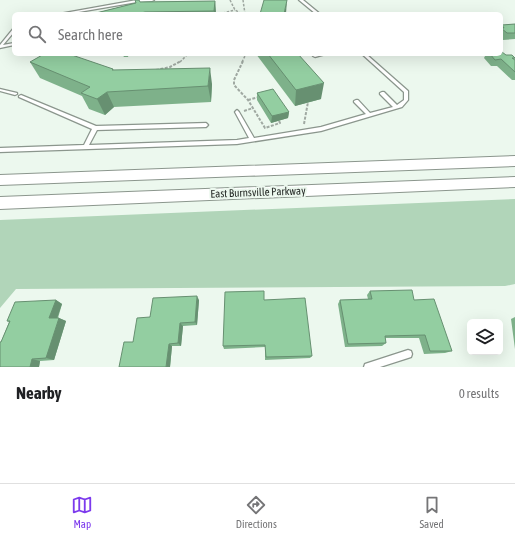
<!DOCTYPE html>
<html lang="en">
<head>
<meta charset="utf-8">
<style>
	:root { --surface:#fff; --page:#f2f2f2; --text:#202124; --muted:#757577; --line:#e0e0e0; --accent:#7c3aed }
	body { margin:0; font-family:"Asap Condensed",sans-serif; background:var(--page); color:var(--text) }
	.controls { position:absolute; right:12px; bottom:12px; display:grid; overflow:hidden; border-radius:6px; box-shadow:0 4px 16px #0002 }
	.controls button { width:36px; height:36px; display:grid; place-items:center; padding:0; border:0; border-bottom:1px solid var(--line); background:var(--surface); color:var(--text); font:20px sans-serif }
	.list { margin:0; padding:0; list-style:none }
	h2 { display:flex; justify-content:space-between; align-items:center; height:52px; margin:0; padding:0 16px; font-size:17px }
	h2 small { font-size:13px; font-weight:400; color:var(--muted) }
	.icon { flex:none; width:22px; height:22px; fill:none; stroke:currentColor; stroke-width:2; stroke-linecap:round; stroke-linejoin:round }
	.map { position:relative; flex:none; width:515px; height:367px; overflow:hidden }
	.search { position:absolute; background:var(--surface); box-shadow:0 4px 16px #0002; left:12px; right:12px; top:12px; height:44px; display:flex; align-items:center; gap:10px; box-sizing:border-box; padding:0 14px; border-radius:6px; color:var(--muted); font-size:15px }
	.sheet { height:116px; background:var(--surface) }
	nav { display:flex; justify-content:space-around; align-items:center; box-sizing:border-box; height:56px; border-top:1px solid var(--line); background:var(--surface); font-size:11px; color:var(--muted) }
	nav a { display:grid; justify-items:center; gap:2px }
	nav .on { color:var(--accent) }
	.map>svg:first-child { display:block }
</style>
</head>
<body>
<div class="map">
<svg width="515" height="367" viewBox="0 0 515 367">
	<rect width="100%" height="100%" fill="#ecf8ee"/>
	<!-- green -->
	<path fill="#b1d5b9" d="M515 199V284L505 286 16 289 0 308V220Z"/>
	<g fill="none" stroke-linecap="round" stroke-linejoin="round">
		<defs>
			<path id="service" d="M137 0H154L152 1 137 2 67 14H59Z
				M299 0H303L320 14H316Z
				M13 29H14V32L3 45 14 43V45L0 48V45Z
				M319 54H326L315 57 313 56Z
				M362 54H366L408 91V100L402 107 321 131 237 144 0 152V148L84 145 92 129 19 97V96L21 95 96 126 206 123 208 125 206 127 97 130 89 145 237 140 249 138 235 112 237 110 239 112 254 138 321 127 366 114 354 102V101L356 100H358L370 113 393 107 380 94V93L382 92H384L397 105 404 100V92Z
				M0 89 17 93V94L15 95 0 91Z
				M408 350 411 351 412 354 411 357 408 358 380 367H364L365 364 368 363Z"/>
			<path id="tertiary" d="M515 156V166L0 185V175Z
				M515 177V187L0 209V197Z"/>
		</defs>
		<!-- service casing -->
		<use href="#service" stroke="#8b968d" stroke-width="2.5"/>
		<!-- tertiary casing -->
		<use href="#tertiary" stroke="#8b968d" stroke-width="2"/>
		<!-- path-far1 -->
		<path stroke="#a0a9a2" stroke-width="1.5" stroke-dasharray="2.5 1.5" stroke-linecap="butt" d="M230 0 235 10 242 14
			M243 0 245 14
			M219 14 235 10
			M180 62 188 54
			M242 62 246 54"/>
		<!-- path -->
		<path stroke="#a0a9a2" stroke-width="2" stroke-dasharray="3 1.5" stroke-linecap="butt" d="M243 61 234 80V85L248 100 265 128 280 123 279 121
			M156 70 170 67 181 61
			M248 100 259 97
			M244 111 253 108
			M304 124 308 102"/>
		<!-- service -->
		<use href="#service" fill="#fff" fill-rule="evenodd"/>
		<!-- tertiary -->
		<use href="#tertiary" fill="#fff" fill-rule="evenodd"/>
	</g>
	<!-- wall -->
	<path fill="#7eb18a" d="M215 1 216 14H92L140 2Z
		M515 24V39L503 40 501 38V26L502 25Z
		M122 54H129L128 57H124Z
		M256 54H298L321 99 295 106Z
		M486 54H501L515 58 514 60H515V80H512L497 66H491L484 58Z
		M30 62 113 69 114 70 212 84 211 102 114 107 105 115 89 109 82 96 40 78Z
		M257 93 289 112 288 118 271 123 257 100Z
		M370 291 414 300 452 351 445 353 424 354 419 338H385L386 343 382 346 345 347 338 304 340 300 368 299 367 295Z
		M56 300 62 304 58 318H59L66 321 54 360 40 361 39 367H0L1 342 9 322 7 321Z
		M199 300 197 325 183 326 181 346H172L170 367H119L133 342 150 317Z
		M264 300 312 356 310 358 265 360V347L224 349 223 346Z
		M515 317V349L511 319Z"/>
	<!-- shaded-wall -->
	<path fill="#679071" d="M287 0 286 14H284Z
		M215 1 216 14H214V11Z
		M145 12 146 14H137L143 13Z
		M210 68 212 84 211 102 208 86Z
		M324 83 321 99 295 106 296 90Z
		M107 92 114 107 105 115 97 99Z
		M289 112 288 118 271 123 272 116Z
		M197 296 199 300 197 325 195 322Z
		M56 300 62 304 56 321 49 318Z
		M59 318 66 321 54 360 46 358Z
		M180 323 183 326 181 346 178 343Z
		M169 344 172 346 170 367H166Z
		M32 359 40 361 39 367H30Z"/>
	<!-- building -->
	<path fill="#93cea1" stroke="#679071" d="M135 0H139L140 2 215 1 214 11 145 12 137 14H92L136 3Z
		M264 0H287L284 14H260Z
		M515 24V33H507L501 28H504L502 25Z
		M501 52H502L506 55H512L515 58H512L515 60V72L501 59 495 60 490 54H501Z
		M44 54H69L113 69 112 70 210 68 208 86 107 92 97 99 81 93 90 87 30 62Z
		M268 54H298L324 83 296 90Z
		M273 89 289 112 272 116 257 93Z
		M412 290 414 300 434 299 452 351H430L425 335 385 336 386 343 348 344 340 300 372 299 370 291Z
		M264 291V300L305 298 312 356 266 357 265 345 223 346 225 292Z
		M197 296 195 322 180 323 178 343 169 344 166 367H119L124 342H133L137 318 150 317 153 298Z
		M56 300 49 318H59L46 358 32 359 30 367H0V342H1L10 321H7L15 302Z"/>
	<g text-anchor="middle" stroke-width="4" stroke-linejoin="round" paint-order="stroke">
		<!-- street labels -->
		<g font-size="11" fill="#282c29" stroke="#ecf8ee">
			<text transform="translate(258 192) rotate(-2)" y="4">East Burnsville Parkway</text>
		</g>
	</g>
</svg>
<div class="controls">
<button><svg class="icon" aria-label="layers" viewBox="0 0 24 24"><path d="M12 4l9 5-9 5-9-5zM3 14l9 5 9-5"/></svg></button>
</div>
<div class="search"><svg class="icon" aria-label="search" viewBox="0 0 24 24"><circle cx="10" cy="10" r="6"/><path d="M15 15l6 6"/></svg>Search here</div>
</div>
<section class="sheet">
<h2>Nearby<small>0 results</small></h2>
<ul class="list">
</ul>
</section>
<nav>
<a class="on"><svg class="icon" aria-label="map" viewBox="0 0 24 24"><path d="M3 6l6-2 6 2 6-2v14l-6 2-6-2-6 2zM9 4v14M15 6v14"/></svg>Map</a>
<a><svg class="icon" aria-label="directions" viewBox="0 0 24 24"><path d="M12 3l9 9-9 9-9-9zM9 14v-3h6M13 9l2 2-2 2"/></svg>Directions</a>
<a><svg class="icon" aria-label="saved" viewBox="0 0 24 24"><path d="M7 4h10v16l-5-4-5 4z"/></svg>Saved</a>
</nav>
</body>
</html>
